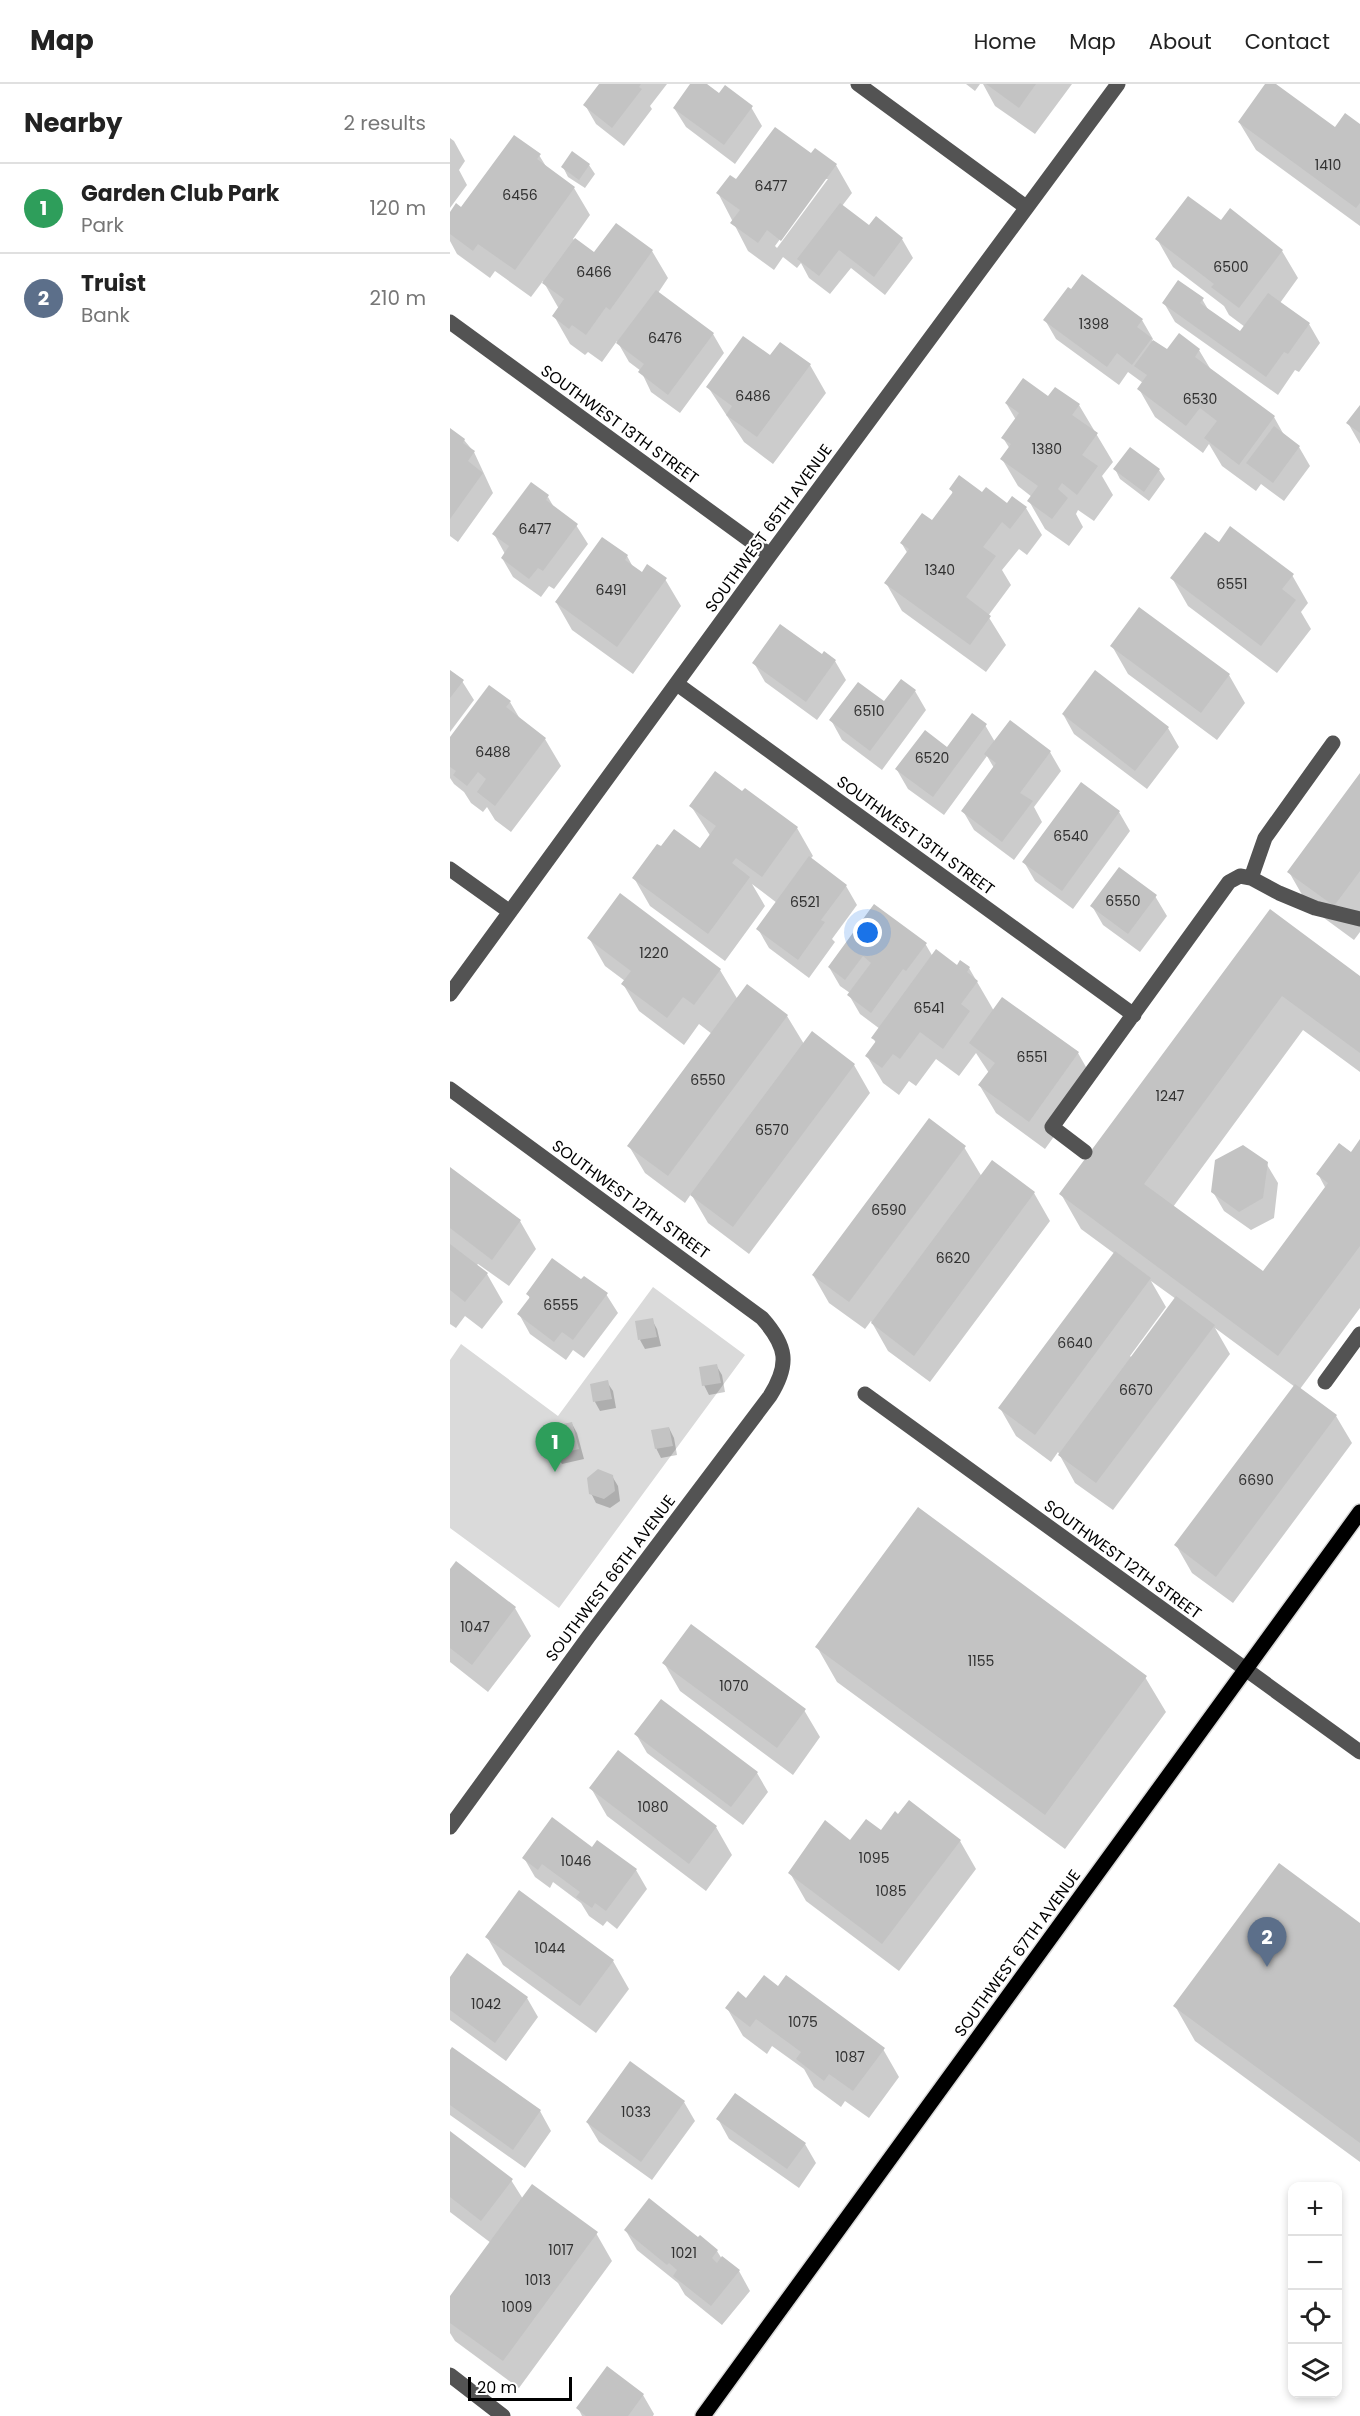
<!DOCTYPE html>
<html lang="en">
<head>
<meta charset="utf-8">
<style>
	:root { --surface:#fff; --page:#f2f2f2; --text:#222; --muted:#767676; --line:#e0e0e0; --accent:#d93025 }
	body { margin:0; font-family:Poppins,sans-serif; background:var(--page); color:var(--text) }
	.controls { position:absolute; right:18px; bottom:18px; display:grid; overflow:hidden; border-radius:12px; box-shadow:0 3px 9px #0003 }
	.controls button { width:54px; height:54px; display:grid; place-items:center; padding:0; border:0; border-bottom:2px solid var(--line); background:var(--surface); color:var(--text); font:30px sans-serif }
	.scale { position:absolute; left:18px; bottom:15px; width:104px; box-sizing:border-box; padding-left:6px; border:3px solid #000; border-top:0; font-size:16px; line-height:21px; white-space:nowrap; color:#000; -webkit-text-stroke:4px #fff; paint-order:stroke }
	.you { position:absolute; left:418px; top:849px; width:21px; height:21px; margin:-15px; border:4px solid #fff; border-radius:50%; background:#1a73e8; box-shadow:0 0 0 9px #1a73e833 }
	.badge { display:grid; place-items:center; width:39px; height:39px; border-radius:50%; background:var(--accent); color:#fff; font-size:20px; font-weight:700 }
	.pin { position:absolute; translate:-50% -50px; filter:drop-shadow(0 2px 3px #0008) }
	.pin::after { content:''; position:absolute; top:32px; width:21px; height:18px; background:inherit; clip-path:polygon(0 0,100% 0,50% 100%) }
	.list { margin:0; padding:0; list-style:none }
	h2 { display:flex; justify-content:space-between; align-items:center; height:78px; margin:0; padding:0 24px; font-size:26px }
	h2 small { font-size:20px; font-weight:400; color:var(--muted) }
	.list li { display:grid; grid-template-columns:39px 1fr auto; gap:18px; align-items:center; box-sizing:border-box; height:90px; padding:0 24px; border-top:2px solid var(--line) }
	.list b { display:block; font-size:22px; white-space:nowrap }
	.list p { margin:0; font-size:20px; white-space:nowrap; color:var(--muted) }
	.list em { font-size:20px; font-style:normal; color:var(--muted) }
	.icon { flex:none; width:33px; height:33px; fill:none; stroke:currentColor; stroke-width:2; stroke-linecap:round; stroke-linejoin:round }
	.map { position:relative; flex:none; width:910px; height:2332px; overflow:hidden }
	header { display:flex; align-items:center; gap:36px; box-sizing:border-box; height:84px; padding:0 30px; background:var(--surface); border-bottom:2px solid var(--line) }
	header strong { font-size:28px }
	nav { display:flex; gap:33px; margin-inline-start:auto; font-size:21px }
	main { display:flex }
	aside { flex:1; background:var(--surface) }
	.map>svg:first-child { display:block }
</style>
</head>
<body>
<header>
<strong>Map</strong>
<nav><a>Home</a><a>Map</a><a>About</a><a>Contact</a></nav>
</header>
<main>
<aside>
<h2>Nearby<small>2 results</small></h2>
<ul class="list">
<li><span class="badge" style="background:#2e9e5b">1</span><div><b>Garden Club Park</b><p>Park</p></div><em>120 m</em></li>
<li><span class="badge" style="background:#5c6f8a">2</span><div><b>Truist</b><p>Bank</p></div><em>210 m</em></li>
</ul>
</aside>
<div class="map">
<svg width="910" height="2332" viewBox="0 0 910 2332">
	<rect width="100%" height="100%" fill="#fff"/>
	<!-- green -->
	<path fill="#dadada" d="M203 1203 295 1271 109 1524 0 1444V1276L11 1260 108 1332Z"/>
	<!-- shadow -->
	<path fill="#0003" fill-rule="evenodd" d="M150 0H217L200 22 202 25 174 62 146 40 135 21Z
		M242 0H254L269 11 301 23 312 42 285 80 236 43 224 24Z
		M516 0H530L525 7Z
		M533 0H622L585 50 545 22Z
		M817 0H824L885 45 910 42V142L806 66 789 38Z
		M0 54 4 57 15 77 9 86 17 101 0 124Z
		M89 71 97 84 124 104 140 131 123 155 145 170 202 167 218 194 208 209 263 250 274 269 230 329 201 308 191 287 179 278 167 257 152 278 138 268 135 271 120 260 104 232 109 225 93 197 81 213 45 187 40 194 7 170 0 157V130L11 125Z
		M139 81 145 90 135 104 118 93 113 83Z
		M386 81 402 109 392 122 419 143 426 135 452 155 463 174 435 211 401 184 380 210 359 194 351 179 347 184 333 173 324 186 298 167 268 109 286 98ZM374 95H378L327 164 325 162Z
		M771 138 832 167 848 194 830 219 859 240 870 259 849 288 845 286 828 311 725 238 714 219 752 215 759 227 790 249 795 243 779 231 774 222 723 183 707 155Z
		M595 236H692L703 255 702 257 717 267 749 266 761 286 824 333 834 351 849 363 860 382 834 417 811 400 806 407 772 382 759 360 753 369 705 333 689 305 693 299 678 288 669 301 606 255Z
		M320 274 360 281 376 309 323 380 294 358 258 303Z
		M598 314 629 321 663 378 652 392 663 411 644 437 628 426 626 430 633 443 619 462 595 445 579 417 582 413 568 402 552 375 560 365 553 354 566 336 556 319Z
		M910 323V360L898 339Z
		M0 345 14 356 24 368 43 409 8 458 0 452Z
		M665 385 709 386 715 395 699 417 670 395Z
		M501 405 532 410 557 421 576 424 592 451 577 471 569 465 552 486 561 501 538 532 556 561 536 588 452 527 436 499 458 470 452 460 482 438 503 410Z
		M98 413 105 425 126 441 138 460 104 505 99 502 91 513 63 493 52 474 55 470 44 450Z
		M769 460 842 491 858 519 851 528 861 545 827 589 738 522 722 494Z
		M177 472 183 483 192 490 215 495 231 522 183 590 122 546 106 518Z
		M662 562 779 591 795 619 767 656 678 590Z
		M385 577 396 596 367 636 315 598 304 579Z
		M0 587 12 597 24 616 0 648Z
		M465 607 476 626 432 686 392 656 381 636Z
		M60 618 70 635 95 655 111 682 61 748 45 736 37 723 33 728 21 719 14 708 4 700 0 694V656Z
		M613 630 718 644 729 663 697 705 624 650Z
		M535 641 545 658 600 668 611 687 584 723 592 738 564 776 524 746 513 727 544 684 537 672 494 731 458 705 447 686 498 665Z
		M910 692V848L904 856 859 823 839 788Z
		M293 709 347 744 363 772 360 775 396 802 407 821 382 855 385 858 359 894 319 864 308 845 327 819 302 800 315 822 275 877 200 822 184 794 251 767 261 753 241 722Z
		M669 728 680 747 623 825 585 797 574 778Z
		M705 812 717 832 690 868 653 841 642 822Z
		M424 822 476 861 483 873 507 883 519 884 544 927 628 969 644 997 595 1065 546 1029 530 1002 539 989 526 969 509 992 486 975 466 1002 459 997 449 1011 433 999 417 972 426 959 423 954 430 945 410 930 399 911 400 909 390 902 379 883Z
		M820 827 910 894V988L853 946 723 1123 813 1189 876 1105 868 1090 901 1070 910 1057V1224L850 1305 886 1332 902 1359 783 1519 742 1489 726 1461 845 1303 765 1244 780 1270 663 1426 625 1399 608 1368 601 1378 566 1352 550 1324 665 1170 631 1145 611 1110ZM701 1197 726 1215 682 1274 680 1272 716 1223Z
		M139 854 270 886 288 916 337 932 354 960 404 981 420 1009 299 1170 258 1139 241 1110 235 1119 195 1089 179 1062 262 950 249 940 234 961 189 927 173 900 175 897 155 882Z
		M514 1063 532 1093 543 1078 584 1109 600 1137 480 1298 438 1267 421 1237 415 1245 379 1219 363 1191Z
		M816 1079 828 1099 824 1134 801 1146 774 1127 763 1108Z
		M0 1085 70 1137 86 1165 59 1202 28 1180 26 1182 37 1190 53 1218 32 1245 15 1232 6 1244 0 1240Z
		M131 1197 156 1210 168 1229 134 1274 123 1266 116 1276 80 1250 69 1230 80 1215 78 1210Z
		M202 1236 207 1245 211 1262 195 1265 190 1256Z
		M266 1281 272 1291 275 1308 259 1311 254 1301Z
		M157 1298 163 1307 166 1324 150 1327 145 1318 142 1301Z
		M122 1340 127 1349 134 1375 112 1380 106 1371Z
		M219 1344 224 1354 227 1371 211 1374 206 1364Z
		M162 1392 168 1402 170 1417 160 1424 146 1419 141 1409Z
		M7 1479 65 1524 81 1552 38 1608 0 1578V1488Z
		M367 1563 695 1593 716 1628 615 1765 387 1598Z
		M214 1579 354 1626 370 1653 343 1691 230 1607Z
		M186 1650 307 1689 318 1708 293 1741 197 1669Z
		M168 1668 266 1743 282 1771 256 1807 157 1732 141 1704Z
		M431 1748 510 1757 526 1785 449 1887 356 1817 340 1789 401 1758Z
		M143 1765 186 1786 197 1805 167 1845 157 1837 153 1842 139 1832 131 1819 103 1798 100 1804 85 1793 74 1774Z
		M910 1841V2078L745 1957 725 1922Z
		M37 1853 163 1877 179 1905 146 1949 53 1881Z
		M0 1896 77 1914 88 1933 56 1977 0 1936Z
		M328 1904 433 1965 449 1993 419 2034 395 2017 391 2023 364 2003 354 1985 322 1962 317 1970 293 1952 277 1924Z
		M3 1965 90 2027 101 2047 75 2084 0 2031V1969Z
		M234 2018 245 2037 202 2096 149 2058 137 2038Z
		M268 2035 355 2060 366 2079 349 2104 279 2055Z
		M0 2049 61 2096 73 2115 146 2149 162 2177 69 2304 5 2257 0 2249V2214L41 2159 0 2128Z
		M176 2147 248 2155 250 2153 267 2167 272 2175 289 2187 300 2207 272 2241 235 2211 228 2199 187 2166Z
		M158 2284 193 2311 204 2330 203 2332H132L128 2324Z"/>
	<!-- building -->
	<path fill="#c3c3c3" d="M149 0H191L189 3 192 5 162 44 133 21Z
		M240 0H257L269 9 275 1 303 22 274 61 223 24Z
		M536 0H586L569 24Z
		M815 0H826L885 43 895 29 910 40V119L906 124 788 38Z
		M325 43 361 69 365 64 387 80 331 157 317 146 308 159 280 139 290 126 266 109 280 91 286 95Z
		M64 51 91 70 87 75 125 103 65 186 28 160 23 167 0 150V128L6 119 11 123Z
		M122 67 140 80 129 96 111 83Z
		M738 112 771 136 780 124 833 166 789 224 761 203 764 200 705 155Z
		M390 119 419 141 426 132 453 154 424 193 389 166 369 192 347 175Z
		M166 139 203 166 160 226 156 223 136 251 122 241 119 245 102 232 114 215 92 199 125 154 144 168Z
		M632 190 693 235 687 243 702 254 682 281 667 269 657 283 593 236 618 203 621 205Z
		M728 196 754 214 750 219 790 247 818 209 860 239 838 270 834 268 816 293 712 219Z
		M206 206 264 249 218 311 188 288 194 280 166 259Z
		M729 249 750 265 745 273 825 332 789 381 754 354 767 337 750 324 736 342 687 305 697 291 684 282 703 256 717 265Z
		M293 252 320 271 330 258 361 280 307 353 276 331 282 322 256 303Z
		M573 294 598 312 605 303 630 320 622 331 648 349 632 371 648 382 627 411 612 399 608 405 618 414 602 435 577 417 588 402 550 375 561 360 551 354 569 329 555 319Z
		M910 321V349L896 339Z
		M824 342 850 362 823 399 796 379Z
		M0 344 15 355 13 359 25 367 18 377 33 389 0 435Z
		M680 363 710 385 694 408 663 385Z
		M509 391 532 408 536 403 557 419 562 412 577 423 560 445 552 438 533 463 546 472 516 513 541 532 520 561 434 499 459 465 450 459 472 429 482 436 503 408 499 405Z
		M81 398 99 411 96 416 128 440 93 487 88 484 79 495 51 474 59 462 42 450Z
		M780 442 844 490 832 505 846 516 811 562 720 494 755 448 769 458Z
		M152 453 178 471 175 476 192 488 197 480 217 494 167 563 105 518Z
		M689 523 780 590 751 629 660 562Z
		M330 540 372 570 374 567 386 576 356 618 302 579Z
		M0 586 14 596 0 614Z
		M645 586 719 643 685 687 612 630Z
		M451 595 466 606 420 667 379 636 408 598 434 617Z
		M39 601 61 617 56 623 96 654 45 722 27 708 36 695 28 688 17 702 3 691 6 687 0 683V653Z
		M522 629 537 640 483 713 445 685 475 646 497 663Z
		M560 636 601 667 570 709 583 717 552 758 511 727 546 679 534 670Z
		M265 687 292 707 295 704 348 743 312 793 286 774 282 779 300 793 258 850 182 794 207 760 211 762 224 745 250 764 266 742 239 722Z
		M910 689V787L884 822 837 788Z
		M631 698 670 727 612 807 572 778Z
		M359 772 397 801 371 836 375 838 348 876 306 845Z
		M669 783 707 811 678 850 640 822Z
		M170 809 271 885 244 921 233 913 217 934 171 900 181 887 137 854Z
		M424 820 477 859 456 887 453 885 421 929 397 911 421 879 413 872 395 896 378 883Z
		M820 825 910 892V969L832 912 694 1100 813 1187 878 1099 866 1090 889 1059 901 1068 910 1055V1162L828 1272 609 1110Z
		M486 865 507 881 510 876 520 883 517 888 528 897 511 920 520 927 493 965 470 948 450 975 443 970 432 984 415 972 426 957 421 954Z
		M297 900 338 931 218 1092 177 1062Z
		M552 913 629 968 579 1038 528 1001 545 979 519 959Z
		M362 947 405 980 283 1143 240 1111Z
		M479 1034 516 1062 399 1218 362 1191Z
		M793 1061 818 1078 813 1114 789 1128 761 1108 765 1076Z
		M542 1076 585 1108 464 1272 421 1239Z
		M0 1083 71 1136 42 1176 0 1144Z
		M0 1160 38 1189 15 1218 0 1206Z
		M665 1167 701 1194 585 1351 548 1324Z
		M102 1174 131 1195 134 1192 158 1209 123 1256 112 1248 104 1258 67 1230 80 1213 76 1210Z
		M726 1212 765 1241 646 1399 608 1371Z
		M203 1234 207 1253 188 1256 185 1237Z
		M267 1280 271 1299 252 1302 249 1283Z
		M158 1296 162 1315 143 1318 140 1300Z
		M845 1300 887 1331 766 1493 724 1461Z
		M122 1338 129 1365 105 1371 99 1343Z
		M219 1343 223 1362 205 1365 201 1346Z
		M148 1385 163 1391 165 1407 154 1415 139 1410 137 1394Z
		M468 1423 697 1592 595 1731 365 1563Z
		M6 1477 66 1523 22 1581 0 1564V1485Z
		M241 1540 356 1625 327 1664 212 1579Z
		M211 1615 308 1688 281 1723 184 1650Z
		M168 1666 267 1742 239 1780 139 1704Z
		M459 1716 511 1756 432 1860 338 1789 375 1736 400 1756 416 1735 431 1746 445 1727 448 1730Z
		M102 1733 142 1763 147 1756 187 1785 156 1827 145 1819 142 1824 126 1813 130 1808 92 1780 88 1786 72 1774Z
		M829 1779 910 1839V2059L723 1922Z
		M69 1806 164 1876 130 1922 35 1853Z
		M17 1869 78 1913 45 1959 0 1926V1893Z
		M314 1891 328 1902 336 1891 435 1964 403 2007 379 1990 374 1997 346 1975 351 1968 306 1935 300 1943 275 1924 288 1907 296 1914Z
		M2 1963 91 2026 63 2066 0 2021V1966Z
		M180 1977 235 2017 191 2078 136 2038Z
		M285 2009 356 2059 337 2085 266 2035Z
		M0 2047 63 2095 31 2137 0 2113Z
		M82 2100 148 2148 53 2277 0 2239V2212Z
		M199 2114 248 2153 250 2151 268 2166 262 2174 267 2179 272 2172 290 2186 261 2222 223 2192 227 2186 219 2179 217 2181 174 2146Z
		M157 2282 194 2310 178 2332H136L126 2324Z"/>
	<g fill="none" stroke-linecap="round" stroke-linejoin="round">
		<defs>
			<path id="major" d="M253 2332 910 1428"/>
		</defs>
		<!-- major casing -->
		<use href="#major" stroke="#dbdbdb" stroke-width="18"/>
		<!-- minor -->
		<path stroke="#535353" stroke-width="15" d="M408 0 576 123
			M0 238 320 471
			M227 600 684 931
			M0 785 60 828
			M801 794 815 754 883 659
			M0 910 320 471 668 0
			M0 1005 312 1234C337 1262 340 1280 320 1312L139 1552 0 1743
			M635 1068 602 1043 779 798 790 792 801 794 829 809 865 824 910 835
			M875 1298 910 1250
			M415 1310 910 1668
			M0 2291 53 2332"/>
		<!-- major -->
		<use href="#major" stroke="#000" stroke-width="15"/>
	</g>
	<g text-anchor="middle" stroke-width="4.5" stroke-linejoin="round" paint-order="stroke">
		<!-- number labels -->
		<g font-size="14" fill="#313131">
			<text x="878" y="86">1410</text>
			<text x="321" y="107">6477</text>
			<text x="70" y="116">6456</text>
			<text x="781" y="188">6500</text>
			<text x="144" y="193">6466</text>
			<text x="644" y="245">1398</text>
			<text x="215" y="259">6476</text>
			<text x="303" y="317">6486</text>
			<text x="750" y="320">6530</text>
			<text x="597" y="370">1380</text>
			<text x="85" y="450">6477</text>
			<text x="490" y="491">1340</text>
			<text x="782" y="505">6551</text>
			<text x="161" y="511">6491</text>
			<text x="419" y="632">6510</text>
			<text x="43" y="673">6488</text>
			<text x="482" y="679">6520</text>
			<text x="621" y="757">6540</text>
			<text x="673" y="822">6550</text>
			<text x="355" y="823">6521</text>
			<text x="204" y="874">1220</text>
			<text x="479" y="929">6541</text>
			<text x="582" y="978">6551</text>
			<text x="258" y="1001">6550</text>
			<text x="720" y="1017">1247</text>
			<text x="322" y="1051">6570</text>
			<text x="439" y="1131">6590</text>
			<text x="503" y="1179">6620</text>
			<text x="111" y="1226">6555</text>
			<text x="625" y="1264">6640</text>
			<text x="686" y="1311">6670</text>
			<text x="806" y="1401">6690</text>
			<text x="25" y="1548">1047</text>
			<text x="531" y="1582">1155</text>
			<text x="284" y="1607">1070</text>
			<text x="203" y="1728">1080</text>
			<text x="424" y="1779">1095</text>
			<text x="126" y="1782">1046</text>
			<text x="441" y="1812">1085</text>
			<text x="100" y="1869">1044</text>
			<text x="36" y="1925">1042</text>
			<text x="353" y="1943">1075</text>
			<text x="400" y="1978">1087</text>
			<text x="186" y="2033">1033</text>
			<text x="111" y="2171">1017</text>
			<text x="234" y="2174">1021</text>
			<text x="88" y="2201">1013</text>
			<text x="67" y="2228">1009</text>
		</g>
		<!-- street labels -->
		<g font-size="16" fill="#000" stroke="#fff">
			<text transform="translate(170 340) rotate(36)" y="6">SOUTHWEST 13TH STREET</text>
			<text transform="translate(318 444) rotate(-54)" y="6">SOUTHWEST 65TH AVENUE</text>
			<text transform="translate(466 751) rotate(36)" y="6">SOUTHWEST 13TH STREET</text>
			<text transform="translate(181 1115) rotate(36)" y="6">SOUTHWEST 12TH STREET</text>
			<text transform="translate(673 1475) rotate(36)" y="6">SOUTHWEST 12TH STREET</text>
			<text transform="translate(160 1494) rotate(-53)" y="6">SOUTHWEST 66TH AVENUE</text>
			<text transform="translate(567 1869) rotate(-54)" y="6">SOUTHWEST 67TH AVENUE</text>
		</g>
	</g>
</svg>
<div class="controls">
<button>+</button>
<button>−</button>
<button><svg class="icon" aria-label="locate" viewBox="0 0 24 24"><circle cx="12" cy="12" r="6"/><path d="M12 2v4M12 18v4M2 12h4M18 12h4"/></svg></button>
<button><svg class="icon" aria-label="layers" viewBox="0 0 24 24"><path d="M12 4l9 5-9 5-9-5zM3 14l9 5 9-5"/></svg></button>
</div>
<div class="scale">20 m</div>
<div class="you"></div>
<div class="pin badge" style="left:105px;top:1388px;background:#2e9e5b">1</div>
<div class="pin badge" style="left:817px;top:1883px;background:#5c6f8a">2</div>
</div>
</main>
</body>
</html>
